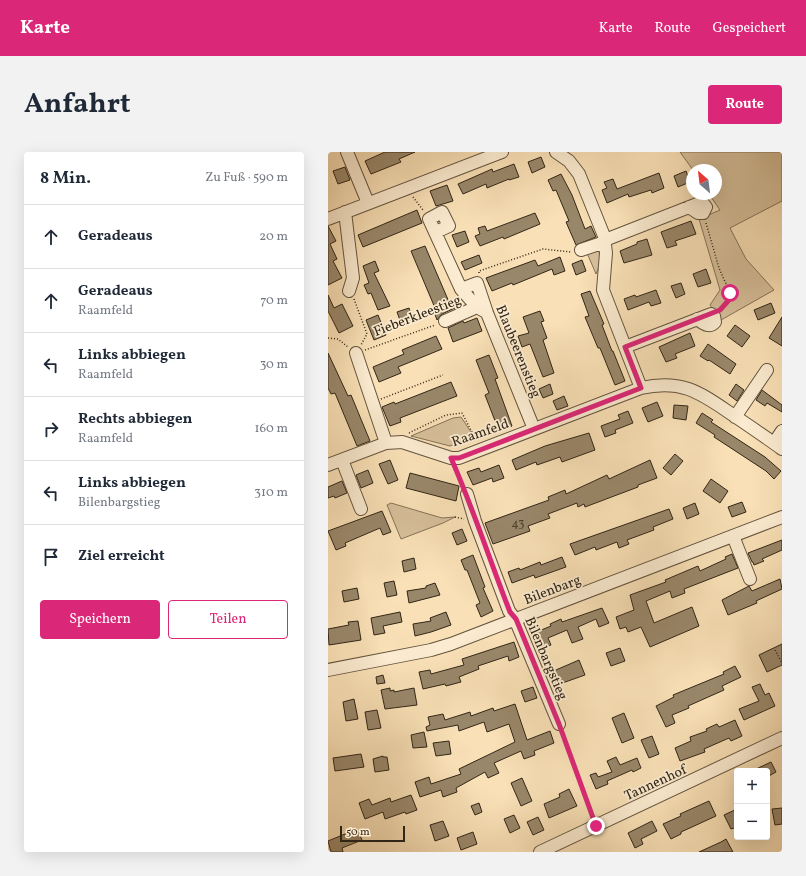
<!DOCTYPE html>
<html lang="de">
<head>
<meta charset="utf-8">
<style>
	:root { --surface:#fff; --page:#f2f2f3; --text:#1f2937; --muted:#747a83; --line:#e0e1e3; --accent:#db2777 }
	body { margin:0; font-family:Vollkorn,serif; background:var(--page); color:var(--text) }
	.controls { position:absolute; right:12px; bottom:12px; display:grid; overflow:hidden; border-radius:4px; box-shadow:0 4px 16px #0002 }
	.controls button { width:36px; height:36px; display:grid; place-items:center; padding:0; border:0; border-bottom:1px solid var(--line); background:var(--surface); color:var(--text); font:20px sans-serif }
	.compass { position:absolute; left:358px; top:12px; width:36px; height:36px; border-radius:50%; background:var(--surface); box-shadow:0 4px 16px #0002; rotate:332deg }
	.scale { position:absolute; left:12px; bottom:10px; width:65px; box-sizing:border-box; padding-left:4px; border:2px solid #322617; border-top:0; font-size:11px; line-height:14px; white-space:nowrap; color:#322617; -webkit-text-stroke:3px #fbebd0; paint-order:stroke }
	.stop { position:absolute; width:12px; height:12px; margin:-9px; border:3px solid #db2777; border-radius:50%; background:#fff }
	.stop.end { background:#db2777; border-color:#fff; box-shadow:0 1px 4px #0008 }
	.list { margin:0; padding:0; list-style:none }
	h2 { display:flex; justify-content:space-between; align-items:center; height:52px; margin:0; padding:0 16px; font-size:17px }
	h2 small { font-size:13px; font-weight:400; color:var(--muted) }
	.list li { display:grid; grid-template-columns:26px 1fr auto; gap:12px; align-items:center; box-sizing:border-box; height:64px; padding:0 16px; border-top:1px solid var(--line) }
	.list b { display:block; font-size:15px; white-space:nowrap }
	.list p { margin:0; font-size:13px; white-space:nowrap; color:var(--muted) }
	.list em { font-size:13px; font-style:normal; color:var(--muted) }
	.actions { display:flex; gap:8px; padding:12px 16px }
	.actions a { flex:1; padding:9px 0; border:1px solid var(--accent); border-radius:4px; text-align:center; font-size:14px; color:var(--accent) }
	.actions .main { background:var(--accent); color:#fff }
	.icon { flex:none; width:22px; height:22px; fill:none; stroke:currentColor; stroke-width:2; stroke-linecap:round; stroke-linejoin:round }
	.map { position:relative; flex:none; width:454px; height:700px; overflow:hidden; border-radius:4px }
	header { display:flex; align-items:center; gap:24px; box-sizing:border-box; height:56px; padding:0 20px; background:var(--accent); color:#fff }
	header strong { font-size:19px }
	nav { display:flex; gap:22px; margin-inline-start:auto; font-size:14px }
	.intro { display:flex; align-items:center; justify-content:space-between; box-sizing:border-box; height:96px; padding:0 24px }
	h1 { margin:0; font-size:28px }
	.button { padding:10px 18px; border-radius:4px; background:var(--accent); color:#fff; font-size:14px; font-weight:700 }
	main { display:flex; gap:24px; padding:0 24px }
	aside { flex:1; background:var(--surface); border-radius:4px; box-shadow:0 4px 16px #0002 }
	.map>svg:first-child { display:block }
</style>
</head>
<body>
<header>
<strong>Karte</strong>
<nav><a>Karte</a><a>Route</a><a>Gespeichert</a></nav>
</header>
<div class="intro"><h1>Anfahrt</h1><a class="button">Route</a></div>
<main>
<aside>
<h2>8 Min.<small>Zu Fuß · 590 m</small></h2>
<ul class="list">
<li><svg class="icon" aria-label="ahead" viewBox="0 0 24 24"><path d="M12 20V5M6 11l6-6 6 6"/></svg><div><b>Geradeaus</b></div><em>20 m</em></li>
<li><svg class="icon" aria-label="ahead" viewBox="0 0 24 24"><path d="M12 20V5M6 11l6-6 6 6"/></svg><div><b>Geradeaus</b><p>Raamfeld</p></div><em>70 m</em></li>
<li><svg class="icon" aria-label="left" viewBox="0 0 24 24"><path d="M17 20v-9H6M10 6l-5 5 5 5"/></svg><div><b>Links abbiegen</b><p>Raamfeld</p></div><em>30 m</em></li>
<li><svg class="icon" aria-label="right" viewBox="0 0 24 24"><path d="M7 20v-9h11M14 6l5 5-5 5"/></svg><div><b>Rechts abbiegen</b><p>Raamfeld</p></div><em>160 m</em></li>
<li><svg class="icon" aria-label="left" viewBox="0 0 24 24"><path d="M17 20v-9H6M10 6l-5 5 5 5"/></svg><div><b>Links abbiegen</b><p>Bilenbargstieg</p></div><em>310 m</em></li>
<li><svg class="icon" aria-label="arrive" viewBox="0 0 24 24"><path d="M6 21V4h12l-3 4 3 4H6"/></svg><div><b>Ziel erreicht</b></div></li>
</ul>
<div class="actions"><a class="main">Speichern</a><a>Teilen</a></div>
</aside>
<div class="map">
<svg width="454" height="700" viewBox="0 0 454 700">
	<rect width="100%" height="100%" fill="#f9e0b6"/>
	<filter id="stains"><feTurbulence type="fractalNoise" baseFrequency=".005" numOctaves="4"/><feColorMatrix values="0 0 0 0 .2 0 0 0 0 .09 0 0 0 0 .02 0 0 0 .5 -.17"/></filter>
	<radialGradient id="worn" r=".72"><stop offset=".6" stop-color="#630" stop-opacity="0"/><stop offset="1" stop-color="#630" stop-opacity=".3"/></radialGradient>
	<!-- green -->
	<path fill="#d7c09b" stroke="#847359" d="M352 0H454V49L402 76 418 107 446 138 393 168 382 153 392 138 371 67 392 58 381 42H388V18H365Z
		M271 96 272 112 268 122 259 101Z
		M133 265 143 280 144 286 122 294 83 284 125 266Z
		M63 351 114 366 127 365 115 371 73 387 59 353Z"/>
	<!-- building -->
	<path fill="#99876a" stroke="#322617" d="M57 0H87L71 7 73 10 43 22 37 9Z
		M213 5 217 15 204 21 200 10Z
		M186 12 191 25 181 28V27L159 36 158 32 135 42 130 32 164 17 165 20Z
		M17 15 22 28 10 32 5 19Z
		M358 19 362 30 350 35 346 24Z
		M331 21 336 36 324 41 323 38 301 45 300 42 279 51 274 38 279 36 276 30 285 27 289 37Z
		M233 22 244 43 257 77 263 74 268 85 248 93 238 70 241 69 228 38 225 39 220 28Z
		M119 33 125 49 108 54 102 39Z
		M89 58 94 71 35 95 30 83Z
		M207 61 212 72 176 87 175 85 152 94 147 84 152 82 150 76 157 74 159 79Z
		M363 69 368 82 347 89 349 93 339 96 333 80Z
		M0 74 8 89 2 92 9 107 5 109 14 126 0 133Z
		M137 79 141 90 129 95 124 83Z
		M319 87 324 103 296 111 292 99 309 92V90Z
		M97 94 121 150 127 148 129 155 114 162 109 168 105 157 107 156 83 99Z
		M151 103 154 111 137 118 133 110Z
		M232 105 237 119 226 123 224 117 185 133 184 131 164 139 158 126 207 108 210 114Z
		M254 108 258 119 248 123 244 112Z
		M47 109 51 119 46 121 62 154 50 158 43 141 40 142 36 133 41 131 35 114Z
		M378 117 383 131 370 135 365 122Z
		M353 131 357 142 348 146 343 134Z
		M328 138 333 151 323 154 321 150 300 158 296 147 307 143 308 145Z
		M262 139 276 172 274 173 284 199H285L297 229 287 233 272 196H270L257 165 261 164 253 142Z
		M0 143 6 156 14 152 25 174 11 181 0 159Z
		M443 151 447 161 430 168 426 158Z
		M81 156 85 167 73 171 69 160Z
		M212 159 216 169 213 170 219 186 215 188 226 221 215 225 202 192 194 195 190 184 201 181 195 165Z
		M50 163 58 183 46 188 38 168Z
		M454 165V194L441 186Z
		M149 166 154 179 125 190 120 176 135 169 136 171Z
		M407 173 422 184 414 195 399 184Z
		M362 181 367 194 347 202 349 206 338 210 331 195Z
		M108 184 114 197 70 215 73 221 51 230 45 215 76 202 74 198Z
		M380 192 408 212 402 222 381 208 380 209 372 204Z
		M0 201 20 244 23 243 42 289 29 294 7 241 3 242 0 236Z
		M161 203 170 226 167 227 184 274 171 279 157 243 161 241 148 208Z
		M123 230 129 244 72 266 73 270 62 274 54 255 66 250 67 252Z
		M222 232 225 242 215 246 211 237Z
		M408 232 416 238 409 249 401 243Z
		M434 238 454 253V260L439 251 437 254 428 248Z
		M236 244 240 254 229 258 225 249Z
		M329 250 335 264 320 270 314 256Z
		M346 253 360 254 358 268 345 266Z
		M300 259 305 271 287 278 288 281 277 285 273 274 292 267 290 263Z
		M374 261 385 268 383 270 437 305 453 319 446 327 438 319 386 285 387 283 368 271Z
		M261 281 267 298 234 310 232 305 209 313 208 310 188 318 184 308 217 294Z
		M347 302 355 309 343 323 335 316Z
		M62 308 70 328 60 332 51 312Z
		M322 308 329 326 310 333V335L257 355 256 352 250 355 249 351 220 362 222 366 200 374 202 379 165 392 157 371 221 348 220 345 237 338 238 342 279 323 281 327Z
		M171 313 176 326 165 330 164 326 145 333 139 320 151 316 153 320Z
		M40 318 45 331 33 336 28 323Z
		M82 321 131 334 128 349 78 336Z
		M383 327 400 339 392 351 375 339Z
		M14 329 19 341 7 346 6 344 0 346V335Z
		M414 350 418 360 404 365 400 355Z
		M367 351 371 362 359 367 355 356Z
		M341 357 345 367 325 375 326 378 299 388 301 392 291 396 289 390 268 398 267 395 247 403 242 392Z
		M54 359 63 380 55 383 52 376 17 391 18 394 8 398 0 379Z
		M134 377 139 389 129 393 124 381Z
		M454 388V398L434 407 436 409 426 413 425 410H424L420 401Z
		M404 402 410 416 356 437 357 441 344 446 342 439 318 449 326 471 364 455 371 474 322 495 313 475 300 480 298 475 292 477 288 465 306 458 302 443 338 430 337 428 370 414 372 419 398 407 397 405Z
		M145 403 157 435 155 436 165 459 153 465 148 453 152 451 139 418H137L133 408Z
		M234 405 238 415 207 426 206 423 184 431 180 420 191 416 192 418 212 410 213 413Z
		M86 406 88 417 76 420 74 409Z
		M452 427 454 437 428 449 429 451 400 463 394 448 421 434 424 439Z
		M66 429 69 443 59 445 56 431Z
		M107 431 112 443 81 451 79 439 98 436V434Z
		M29 436 31 447 16 450 14 439Z
		M274 456 281 471 271 475 268 467 250 475 255 487 244 491 239 478 220 486 223 493 212 498 206 481 223 474 222 472 233 467 234 470Z
		M72 460 74 470 55 474 57 481 46 483 43 466Z
		M118 460 123 473 103 480 87 484 85 472 103 469 102 466Z
		M30 469 33 488 1 493 0 477 21 473 20 470Z
		M186 490 191 505 181 509 180 504 150 514 151 517 131 525 133 530 118 534 117 532 95 537 91 520 102 518 103 522 136 513 134 507Z
		M454 492V513L439 520 431 503Z
		M292 496 297 509 283 514 278 501Z
		M251 508 257 523 226 534 221 521Z
		M407 514 413 525 394 534 396 538 360 554 361 556 344 563 347 571 338 575 328 554 346 545 345 543 396 522 395 520Z
		M55 523 57 531 49 532 48 525Z
		M432 532 437 543 441 541 447 554 416 568 411 557 431 549 424 535Z
		M205 535 209 546 197 550 193 539Z
		M62 536V539L66 538V540L86 536 89 553 57 557 53 538Z
		M26 547 30 567 18 569 15 550Z
		M187 552 199 588 222 579 226 591 206 599 207 603 196 607 193 599 166 611 171 621 160 626 157 620 128 636 129 640 115 645 113 638 92 645 87 630 101 625 103 632 133 622 131 617 187 590 181 572 159 580 156 570 131 579 130 573 99 579 98 575 102 573 100 565 115 562 117 568 142 560 143 564 165 556 166 559Z
		M49 558 53 576 40 578 37 560Z
		M296 561 306 586 294 591 284 566Z
		M407 568 414 584 403 589 401 586 376 597 377 600 352 609 347 596 363 589 362 585 379 579 378 577 389 572 391 575Z
		M96 580 99 595 85 596 83 583Z
		M324 584 331 602 321 606 313 588Z
		M121 589 123 602 108 604 105 591Z
		M33 602 36 615 7 619 5 606Z
		M55 604V605H59L61 618 47 620 45 607Z
		M288 605 292 613 309 606 313 616 305 620 304 618 279 629 280 632 268 637 262 623 268 621 270 625 284 620 279 609Z
		M443 610 448 620 439 625V619H424Z
		M194 626 204 649 193 654 183 631Z
		M241 637 249 654 221 666 216 652 232 645 231 642Z
		M83 643 89 658 78 662 77 660 57 667 55 660 37 667 31 651 41 647 44 653 62 646 63 650Z
		M381 649 388 664 353 680V682L343 687 335 672 353 664 352 662Z
		M151 651 154 660 147 663 143 654Z
		M454 656V672L447 673 444 657Z
		M409 657V675L403 677 396 663Z
		M186 663 192 676 182 681 176 667Z
		M210 665 216 678 205 683 199 670Z
		M115 669 121 684 107 689 102 673Z
		M324 669 329 679 313 687 315 692 307 696 300 681Z
		M29 677 34 688 14 696 15 700H3L0 689Z
		M145 680 149 692 133 698 129 686Z
		M398 687 405 700H371L393 690Z"/>
	<g fill="none" stroke-linecap="round" stroke-linejoin="round">
		<defs>
			<path id="minor" d="M19 0 40 51
				M228 0 241 9 251 22 276 84 278 101 275 138 313 236
				M17 60 25 126 21 139
				M0 67 174 0
				M108 80 121 74 114 60 101 67 133 137 149 155
				M277 88 374 50 378 55 375 61H370L361 55
				M253 98 277 90
				M133 137 149 131 159 161 206 277
				M117 169 149 155 156 159
				M297 195 383 162 386 164 387 170C381 177 375 171 369 167
				M28 201 58 291
				M407 265 439 218
				M446 291 454 279
				M14 308 33 357
				M0 313 58 291 74 290 123 306H131L313 236C356 226 375 243 408 265 424 276 439 286 454 297
				M139 342 147 369 181 459 187 467 231 572
				M405 384 422 427
				M0 518 103 498 123 492 454 365
				M212 700 454 586"/>
		</defs>
		<!-- minor casing -->
		<use href="#minor" stroke="#64543f" stroke-width="14"/>
		<!-- path -->
		<path stroke="#322617" stroke-width="1.5" stroke-dasharray="1 2" stroke-linecap="butt" d="M85 45 95 58
			M378 71 391 116 402 141 400 149 393 156
			M151 121V119L215 97 243 100
			M26 147 39 182 33 193
			M0 186 10 187 20 195
			M37 198 107 173
			M53 247 115 223
			M81 281 118 263 134 261 148 288
			M127 316 134 332
			M127 365 136 367
			M447 498 454 511
			M234 582 263 665"/>
		<!-- minor -->
		<use href="#minor" stroke="#fbebd0" stroke-width="12"/>
	</g>
	<g fill="none" stroke-linecap="round" stroke-linejoin="round">
		<!-- route -->
		<path stroke="#db2777" stroke-width="5" d="M268 674 231 572 188 467 182 460C162 409 145 356 123 306H131L152 298 313 236 297 195 392 158 400 149 402 141"/>
	</g>
	<g text-anchor="middle" stroke-width="3.5" stroke-linejoin="round" paint-order="stroke">
		<!-- number labels -->
		<g font-size="12" fill="#4c3e2c">
			<text x="190" y="375">43</text>
		</g>
		<!-- street labels -->
		<g font-size="14" fill="#322617" stroke="#fbebd0">
			<text transform="translate(89 163) rotate(-21)" y="5">Fieberkleestieg</text>
			<text transform="translate(191 199) rotate(68)" y="5">Blaubeerenstieg</text>
			<text transform="translate(152 280) rotate(-19)" y="5">Raamfeld</text>
			<text transform="translate(224 437) rotate(-21)" y="5">Bilenbarg</text>
			<text transform="translate(219 506) rotate(67)" y="5">Bilenbargstieg</text>
			<text transform="translate(327 630) rotate(-25)" y="5">Tannenhof</text>
		</g>
	</g>
	<rect width="100%" height="100%" filter="url(#stains)"/>
	<rect width="100%" height="100%" fill="url(#worn)"/>
</svg>
<div class="controls">
<button>+</button>
<button>−</button>
</div>
<svg class="compass" viewBox="-18 -18 36 36"><path d="M0-13l5 13h-10z" fill="#e53935"/><path d="M0 13l5-13h-10z" fill="#747a83"/></svg>
<div class="scale">50 m</div>
<div class="stop" style="left:402px;top:141px"></div>
<div class="stop end" style="left:268px;top:674px"></div>
</div>
</main>
</body>
</html>
